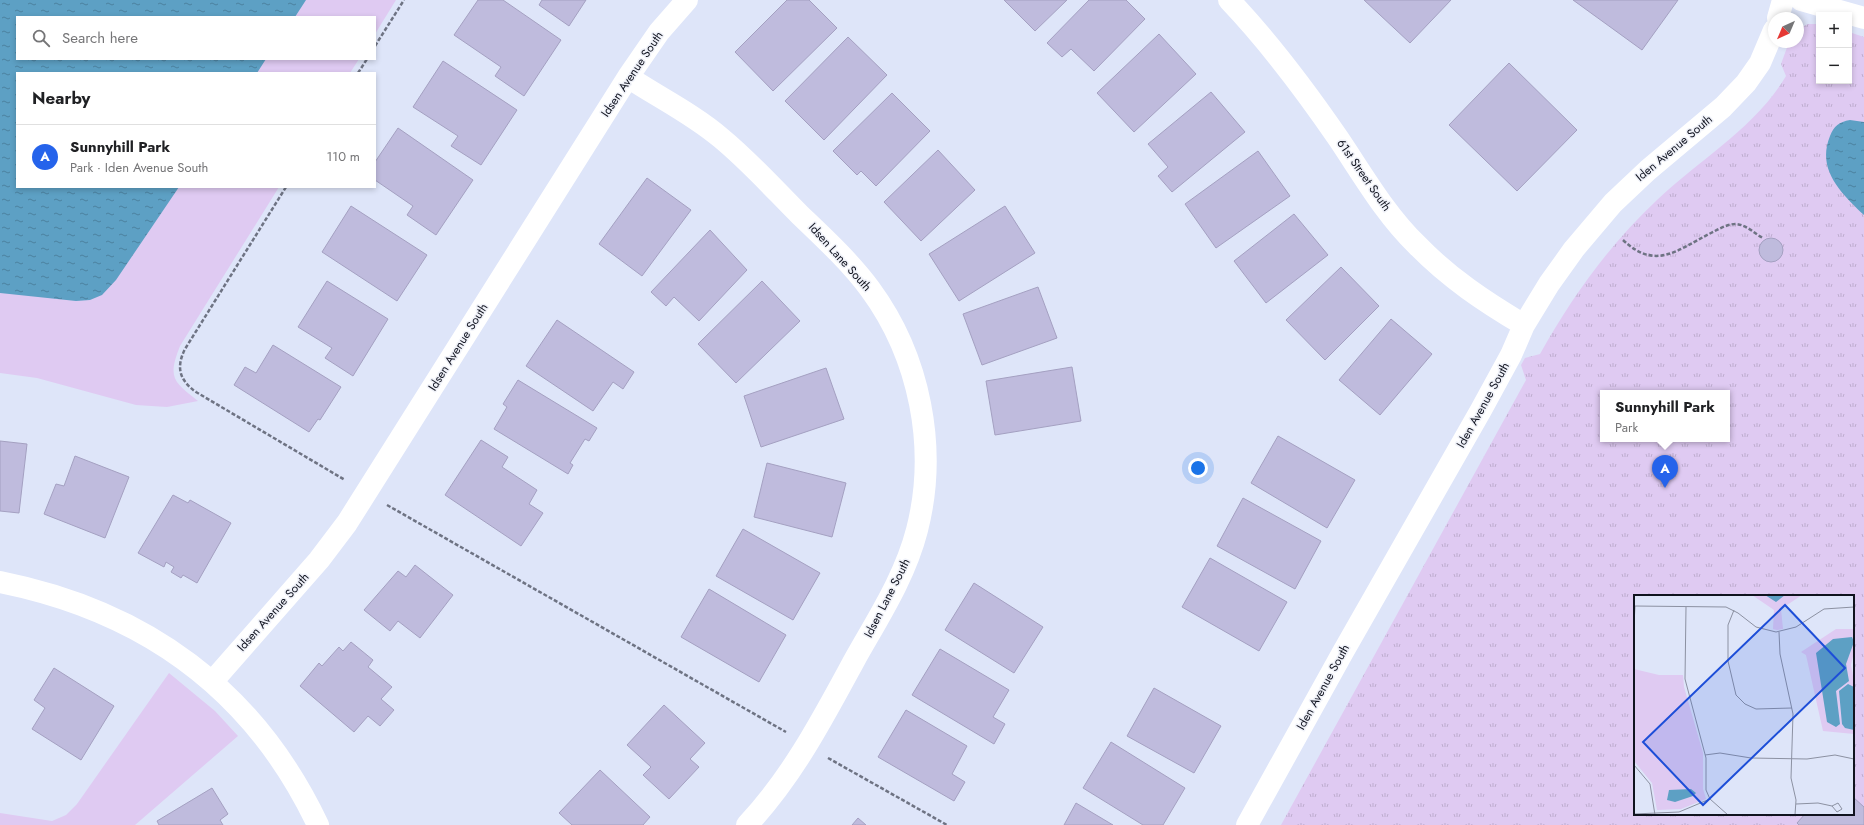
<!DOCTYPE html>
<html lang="en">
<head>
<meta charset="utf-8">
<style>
	:root { --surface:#fff; --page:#f2f2f2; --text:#202124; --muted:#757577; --line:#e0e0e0; --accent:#2563eb }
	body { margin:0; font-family:Jost,sans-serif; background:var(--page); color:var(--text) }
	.controls { position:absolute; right:12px; top:12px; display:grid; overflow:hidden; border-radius:0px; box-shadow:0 2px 6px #0003 }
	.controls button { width:36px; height:36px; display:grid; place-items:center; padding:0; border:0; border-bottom:1px solid var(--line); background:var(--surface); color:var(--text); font:20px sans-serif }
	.compass { position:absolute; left:1768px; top:12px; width:36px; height:36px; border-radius:50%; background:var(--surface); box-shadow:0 2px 6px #0003; rotate:224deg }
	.you { position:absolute; left:1198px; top:468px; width:14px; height:14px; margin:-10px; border:3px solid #fff; border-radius:50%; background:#1a73e8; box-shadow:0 0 0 6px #1a73e833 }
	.badge { display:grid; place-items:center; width:26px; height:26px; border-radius:50%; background:var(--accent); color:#fff; font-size:13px; font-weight:700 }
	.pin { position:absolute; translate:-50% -33px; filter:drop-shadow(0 1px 2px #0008) }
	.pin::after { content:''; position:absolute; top:21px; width:14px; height:12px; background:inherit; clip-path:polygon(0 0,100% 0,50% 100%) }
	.popup { position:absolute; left:1600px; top:390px; width:130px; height:52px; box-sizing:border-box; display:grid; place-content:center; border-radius:0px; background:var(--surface); filter:drop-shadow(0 1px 3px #0005); font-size:13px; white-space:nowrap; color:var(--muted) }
	.popup b { font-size:15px; color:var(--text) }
	.popup::after { content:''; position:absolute; left:50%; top:100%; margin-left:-8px; border:8px solid transparent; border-top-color:var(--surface) }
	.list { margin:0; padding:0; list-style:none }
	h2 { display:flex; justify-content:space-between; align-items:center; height:52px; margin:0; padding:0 16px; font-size:17px }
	h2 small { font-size:13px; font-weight:400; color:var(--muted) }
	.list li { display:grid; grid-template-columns:26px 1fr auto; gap:12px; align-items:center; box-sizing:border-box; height:64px; padding:0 16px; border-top:1px solid var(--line) }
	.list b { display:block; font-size:15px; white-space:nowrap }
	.list p { margin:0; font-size:13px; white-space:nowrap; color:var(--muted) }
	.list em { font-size:13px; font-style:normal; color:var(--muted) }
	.icon { flex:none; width:22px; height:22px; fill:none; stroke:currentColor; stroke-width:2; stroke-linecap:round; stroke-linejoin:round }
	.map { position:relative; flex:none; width:1864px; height:825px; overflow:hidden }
	.search { position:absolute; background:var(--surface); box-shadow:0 2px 6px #0003; left:16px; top:16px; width:360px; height:44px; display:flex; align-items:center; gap:10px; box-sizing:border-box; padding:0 14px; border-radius:0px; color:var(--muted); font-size:15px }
	.panel { position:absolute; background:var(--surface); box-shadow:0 2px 6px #0003; left:16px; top:72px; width:360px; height:116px; border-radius:0px }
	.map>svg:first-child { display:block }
</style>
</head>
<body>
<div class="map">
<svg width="1864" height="825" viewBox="0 0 1864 825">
	<defs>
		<pattern id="park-tufts" width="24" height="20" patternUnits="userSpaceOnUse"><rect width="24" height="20" fill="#dfcaf2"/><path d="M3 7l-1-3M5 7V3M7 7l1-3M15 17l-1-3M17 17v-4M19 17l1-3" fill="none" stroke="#beadcf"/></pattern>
		<pattern id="water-ripples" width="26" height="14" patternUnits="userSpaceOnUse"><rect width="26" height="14" fill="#5da0c4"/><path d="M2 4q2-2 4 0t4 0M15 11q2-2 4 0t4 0" fill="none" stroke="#4b819f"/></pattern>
	</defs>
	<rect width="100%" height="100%" fill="#dee5f9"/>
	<!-- green -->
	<path fill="#dfcaf2" d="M0 0H396L375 34V17H17V59H359L350 73H17V187H279L180 346C168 377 172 381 198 401L167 407 136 405 37 378 0 373Z
		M169 673 215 711 238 736 135 825H0V813L52 821 66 815 77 804Z"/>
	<!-- park -->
	<path fill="url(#park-tufts)" fill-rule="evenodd" d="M1808 24H1819V81H1849V32L1864 37V825H1281L1526 380 1521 365 1525 358 1540 354C1572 297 1609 245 1657 200 1700 159 1755 128 1786 76L1781 64 1789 42H1798V29ZM1603 393H1727V439H1603ZM1635 596H1853V814H1635Z"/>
	<!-- water -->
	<path fill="url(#water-ripples)" d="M0 0H306L295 17H17V59H266L257 73H17V187H179L116 280 102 295 90 300 76 301 0 293Z
		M1850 120 1864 122V215C1842 194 1816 170 1830 136 1834 126 1839 122 1850 120Z"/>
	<!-- building -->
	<path fill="#bfbbdd" stroke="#a4a0c1" d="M478 0H503L561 40 524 96 495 76 501 67 454 35Z
		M542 0H586L569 26 539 5Z
		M787 0H809L837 28 773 91 735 52Z
		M1004 0H1067L1035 31Z
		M1089 0H1126L1145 19 1094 71 1071 49 1062 57 1047 43Z
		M1364 0H1451L1410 43Z
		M1573 0H1678L1642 50Z
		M1159 34 1196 74 1134 132 1097 93Z
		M848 37 887 75 824 140 785 101Z
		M443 61 517 110 481 165 451 146 458 136 413 107Z
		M1509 63 1577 130 1517 191 1449 125Z
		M1211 92 1245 132 1172 192 1158 176 1168 167 1148 144Z
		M892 93 930 131 876 186 861 171 857 175 833 151Z
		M398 128 473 180 436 235 407 215 413 206 375 180V162Z
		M938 150 975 190 921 241 884 202Z
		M1258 151 1290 196 1216 248 1185 204Z
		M647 178 691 210 642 276 599 244Z
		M351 206 427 255 397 301 322 252Z
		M1005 206 1035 253 959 301 929 254Z
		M1294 214 1328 255 1266 303 1234 261Z
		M710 230 747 270 699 321 674 297 666 306 651 292Z
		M1759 250a12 12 0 1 1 24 0a12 12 0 1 1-24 0Z
		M1341 267 1379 306 1325 360 1286 320Z
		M327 281 388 319 353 376 325 358 332 348 298 327Z
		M762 281 800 321 736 383 698 344Z
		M1038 287 1057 338 982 365 963 314Z
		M1391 319 1432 354 1380 415 1339 380Z
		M557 320 634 372 623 389 613 382 593 411 526 366Z
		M273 345 341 387 320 420 318 419 309 432 234 385 245 367 256 373Z
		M1072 367 1081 421 995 435 986 381Z
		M826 368 844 419 761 447 744 396Z
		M518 380 597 428 589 441 585 439 570 463 573 465 568 474 494 429 507 407 503 404Z
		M1278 436 1355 480 1327 528 1251 483Z
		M481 440 508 457 502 467 537 490 529 504 543 513 521 546 445 495Z
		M0 441 27 444 19 513 0 511Z
		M75 456 129 477 105 538 44 514 56 484 64 486Z
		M767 463 846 483 832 537 754 517Z
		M173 495 188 503 190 500 231 523 197 583 183 575 181 578 171 572 174 567 166 562 164 567 138 553Z
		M1243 498 1321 541 1295 589 1217 546Z
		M743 529 820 573 793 620 716 576Z
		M1210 558 1287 602 1259 651 1182 607Z
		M415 565 453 595 420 638 398 621 390 631 364 610 398 571 406 577Z
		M974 583 1043 627 1014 673 945 630Z
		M709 589 786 635 759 682 681 637Z
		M351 642 373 660 368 667 392 687 381 699 394 710 380 726 368 716 354 732 300 686 319 663 322 666 339 647 343 651Z
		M940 649 1009 690 993 717 1005 724 994 744 912 695Z
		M54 668 114 706 81 760 32 729 45 708 34 700Z
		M1154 688 1221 726 1194 773 1127 736Z
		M664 705 705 743 690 759 699 767 669 799 643 775 651 767 627 745Z
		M906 710 967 746 952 774 965 782 954 801 878 757Z
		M1111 742 1185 788 1163 825H1143L1083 788Z
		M600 770 650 817 643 825H572L559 813Z
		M212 788 228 814 220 820 223 825H159L157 821Z
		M1853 797 1864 807V825H1799L1797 823 1805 814H1853Z
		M1076 803 1113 825H1064Z
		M858 818 866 825H852Z"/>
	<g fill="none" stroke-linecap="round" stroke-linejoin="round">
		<!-- path -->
		<path stroke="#6e7383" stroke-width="2.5" stroke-dasharray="4 2" stroke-linecap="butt" d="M375 46 404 0
			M358 73 367 59
			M286 187 185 349C176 367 179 380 196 392L345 480
			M1623 240C1656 271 1677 250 1711 233 1719 229 1727 224 1736 224 1747 225 1755 234 1763 238
			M387 505 786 732
			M828 758 947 825"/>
		<!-- street -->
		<path stroke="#fff" stroke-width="22" d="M1229 0C1269 42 1305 90 1338 138 1363 175 1385 214 1417 245 1449 278 1485 302 1524 325
			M1801 0 1864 18
			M1778 18 1783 0
			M628 77C658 97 693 114 721 138 749 161 774 189 800 215 824 238 850 262 870 289 920 357 938 448 917 530 905 577 878 618 855 659 823 718 793 776 747 825
			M0 582C145 611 254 690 318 825
			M212 682 319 560 347 523 628 77 659 32 687 0
			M1247 825 1343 652 1481 410 1511 355 1524 325 1549 284 1574 249 1613 203 1648 170 1723 107 1746 83 1760 63 1774 30"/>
	</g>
	<g text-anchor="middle" stroke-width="3" stroke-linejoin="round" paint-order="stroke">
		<!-- street labels -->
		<g font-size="12" fill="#10131f" stroke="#f0f2f9">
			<text transform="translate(632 74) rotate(-56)" y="4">Idsen Avenue South</text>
			<text transform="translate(1674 148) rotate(-40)" y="4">Iden Avenue South</text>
			<text transform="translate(1364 175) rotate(55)" y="4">61st Street South</text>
			<text transform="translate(840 257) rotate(48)" y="4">Idsen Lane South</text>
			<text transform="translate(458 347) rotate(-58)" y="4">Idsen Avenue South</text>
			<text transform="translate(1483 405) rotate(-61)" y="4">Iden Avenue South</text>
			<text transform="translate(887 598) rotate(-63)" y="4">Idsen Lane South</text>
			<text transform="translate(273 612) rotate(-48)" y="4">Idsen Avenue South</text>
			<text transform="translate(1323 687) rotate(-61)" y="4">Iden Avenue South</text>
		</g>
	</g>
	<!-- overview -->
	<g transform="translate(1634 595)">
		<rect width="220" height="220" fill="#dee5f9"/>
		<path d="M118 0H168L147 14 149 34 143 35 139 34 140 15ZM202 34H220V57L217 70 220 86V139L189 136 172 60 167 57Z" fill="#dfcaf2"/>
		<path d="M0 74 25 80H49L50 92 69 158V194L72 204 47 214 23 215 18 188 0 166Z" fill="#dfcaf2"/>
		<path d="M131 0H151L142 7ZM218 42 220 47 212 69 215 86 202 96 206 129 202 132 193 127 182 58 199 44ZM214 89 220 92V135L211 133 208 129 205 96ZM57 194 62 198 59 201 41 207 33 205 35 195Z" fill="#5da0c4"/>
		<path fill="none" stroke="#8c91a2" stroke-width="1" d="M0 11 92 12 104 18 122 32 142 37 162 32 190 14 220 12M52 12 51 84 72 163V195L76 204M100 15 94 30V66L102 100 111 109 122 114 158 113M0 29 1 11M145 37 146 59 159 119 157 183 162 205 161 220M71 160 86 158 117 163 173 164 201 160 220 164M0 170 16 189 21 220M162 209 184 208 198 211 203 217 208 214 204 208 198 211M0 219 45 217 76 204 94 220"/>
		<path fill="#1d4ed8" fill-opacity="0.15" stroke="#1d4ed8" stroke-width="2" d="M151 10 211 73 69 210 9 147Z"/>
		<rect width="220" height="220" fill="none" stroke="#10131f" stroke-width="2"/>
	</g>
</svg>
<div class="controls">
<button>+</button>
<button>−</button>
</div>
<svg class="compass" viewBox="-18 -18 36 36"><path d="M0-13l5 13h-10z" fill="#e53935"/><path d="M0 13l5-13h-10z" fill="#757577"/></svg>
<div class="you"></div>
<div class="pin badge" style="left:1665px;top:488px">A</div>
<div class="popup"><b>Sunnyhill Park</b>Park</div>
<div class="search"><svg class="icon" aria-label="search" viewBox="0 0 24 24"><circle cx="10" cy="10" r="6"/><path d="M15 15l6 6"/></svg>Search here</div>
<section class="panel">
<h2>Nearby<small></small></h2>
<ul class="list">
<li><span class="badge">A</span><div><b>Sunnyhill Park</b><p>Park · Iden Avenue South</p></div><em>110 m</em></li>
</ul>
</section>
</div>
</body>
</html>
